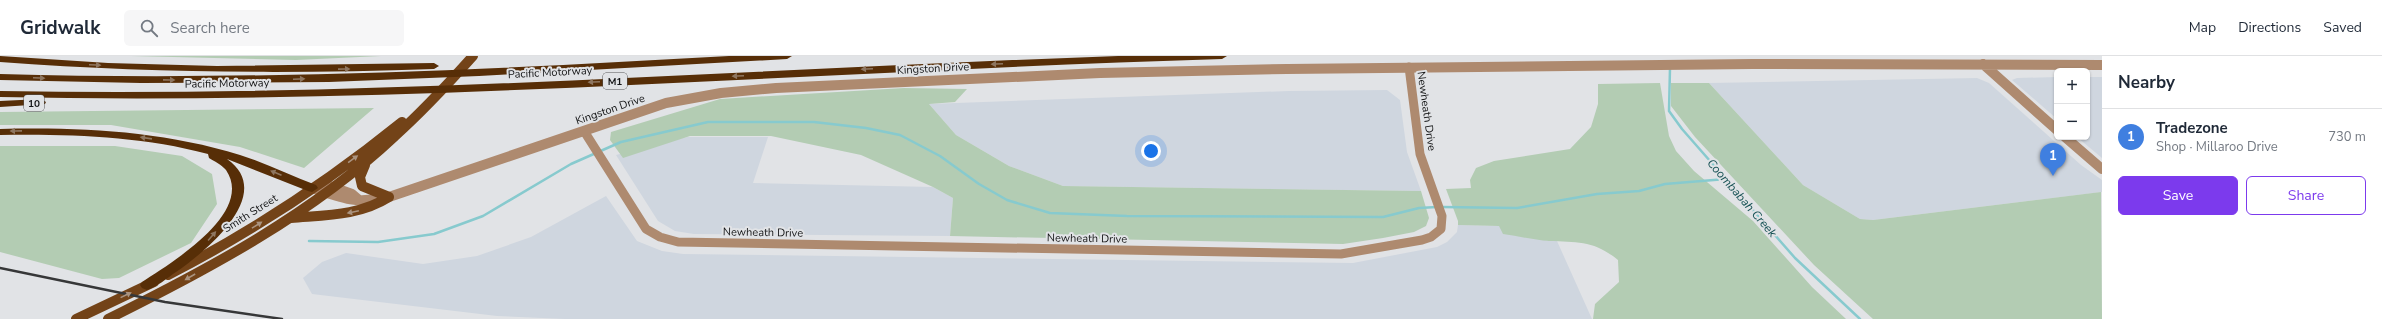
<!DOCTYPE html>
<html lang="en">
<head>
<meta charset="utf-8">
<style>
	:root { --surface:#fff; --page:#f6f6f7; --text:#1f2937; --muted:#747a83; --line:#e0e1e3; --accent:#7c3aed }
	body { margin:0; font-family:"Nunito Sans",sans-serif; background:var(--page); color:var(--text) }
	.controls { position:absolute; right:12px; top:12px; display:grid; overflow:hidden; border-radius:6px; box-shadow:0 1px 3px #0004 }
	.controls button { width:36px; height:36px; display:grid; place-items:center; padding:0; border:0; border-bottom:1px solid var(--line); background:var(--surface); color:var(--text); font:20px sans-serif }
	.you { position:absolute; left:1151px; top:95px; width:14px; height:14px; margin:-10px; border:3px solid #fff; border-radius:50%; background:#1a73e8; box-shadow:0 0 0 6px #1a73e833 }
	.badge { display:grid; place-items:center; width:26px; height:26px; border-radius:50%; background:var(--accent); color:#fff; font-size:13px; font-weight:700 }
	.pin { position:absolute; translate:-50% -33px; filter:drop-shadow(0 1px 2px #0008) }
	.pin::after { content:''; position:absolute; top:21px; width:14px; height:12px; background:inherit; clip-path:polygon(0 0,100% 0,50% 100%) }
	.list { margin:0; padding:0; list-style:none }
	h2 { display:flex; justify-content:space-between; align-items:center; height:52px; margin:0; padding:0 16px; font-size:17px }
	h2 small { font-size:13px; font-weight:400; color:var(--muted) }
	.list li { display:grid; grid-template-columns:26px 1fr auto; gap:12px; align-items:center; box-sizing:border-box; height:56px; padding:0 16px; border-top:1px solid var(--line) }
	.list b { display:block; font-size:15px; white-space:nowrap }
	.list p { margin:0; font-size:13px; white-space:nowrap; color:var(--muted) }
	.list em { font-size:13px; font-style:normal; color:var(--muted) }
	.actions { display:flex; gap:8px; padding:12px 16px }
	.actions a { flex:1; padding:9px 0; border:1px solid var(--accent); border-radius:6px; text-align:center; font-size:14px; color:var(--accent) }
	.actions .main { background:var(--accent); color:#fff }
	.icon { flex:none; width:22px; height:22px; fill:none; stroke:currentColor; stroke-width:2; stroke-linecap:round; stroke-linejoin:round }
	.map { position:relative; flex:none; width:2102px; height:263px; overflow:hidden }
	header { display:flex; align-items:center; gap:24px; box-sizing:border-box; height:56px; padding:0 20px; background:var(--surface); border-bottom:1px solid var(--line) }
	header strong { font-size:19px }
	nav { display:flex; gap:22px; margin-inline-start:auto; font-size:14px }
	.search { width:280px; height:36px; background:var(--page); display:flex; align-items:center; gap:10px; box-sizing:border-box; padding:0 14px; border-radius:6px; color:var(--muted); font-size:15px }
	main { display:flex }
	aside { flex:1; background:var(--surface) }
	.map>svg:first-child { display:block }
</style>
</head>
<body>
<header>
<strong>Gridwalk</strong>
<div class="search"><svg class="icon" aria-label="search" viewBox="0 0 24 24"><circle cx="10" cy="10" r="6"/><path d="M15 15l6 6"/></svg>Search here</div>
<nav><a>Map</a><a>Directions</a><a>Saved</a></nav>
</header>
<main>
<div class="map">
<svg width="2102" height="263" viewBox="0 0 2102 263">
	<rect width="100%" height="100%" fill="#e1e3e6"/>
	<!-- built -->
	<path fill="#cfd6df" d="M2057 21V63L2012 24 2017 22Z
		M2087 21H2102V102L2077 81H2087Z
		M1977 22 1989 27 2081 109 2102 124V136L1873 164 1860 163 1803 129 1709 27Z
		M1387 34 1400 44 1407 96 1421 135 1063 130 1009 110 956 79 929 48 1289 35Z
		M687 81H768L753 127 933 131 953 142 950 180 694 178 675 175 658 165 616 99Z
		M606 140 637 185 662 195 683 198 1353 207 1437 191 1447 186 1457 176 1458 169 1499 170 1548 185H1557L1592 263H565L497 260 312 238 303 222 322 206 346 197 423 208 477 200 531 181Z"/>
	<!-- green -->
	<path fill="#b3ccb3" d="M131 0H381L296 4Z
		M1660 27 1669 80 1676 95 1694 115 1753 165 1812 231 1846 263H1593L1595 248 1619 226 1618 204C1595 185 1578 186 1549 185 1534 184 1518 180 1503 178L1499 170 1458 169V165L1446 133 1471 132 1470 124 1476 112 1494 105 1570 93 1591 71 1598 48V28Z
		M1671 27H1709L1803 129 1860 163 1873 164 2101 136 2102 263H1873L1814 209 1695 81 1671 50Z
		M904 32 967 33 955 46 929 48 956 79 1009 110 1063 130 1421 135 1429 162 1426 170 1414 176 1383 182 1343 188 950 180 953 142 933 131 861 99 771 80H690L623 102 610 84 611 76 720 43Z
		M374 52 304 112 240 91 111 69H0V56Z
		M0 90H115L182 100 212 118 217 148 191 187 119 222 102 223 0 196Z"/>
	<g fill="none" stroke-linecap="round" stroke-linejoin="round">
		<!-- stream -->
		<path stroke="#87cace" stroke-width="2.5" d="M1670 12 1669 55 1682 73 1795 202 1860 263
			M1442 151 1517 152 1597 138 1639 135 1665 128 1726 123
			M309 185 378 186 434 178 483 160 571 108 621 86 708 66H814L866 72 900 79 940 100 979 128 1007 144 1050 157 1127 160 1383 161 1419 152 1437 151"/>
		<!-- minor -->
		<path stroke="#ae8a6f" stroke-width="9" d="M584 75 646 173 660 181 678 186 1341 198 1422 184 1431 181 1441 173 1442 160 1420 98 1409 11"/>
		<!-- tertiary -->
		<path stroke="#ae8a6f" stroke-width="10" d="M1983 8 2057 74
			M2065 81 2102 113
			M327 129 352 138 359 144
			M312 132C343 143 356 148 389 141L666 47 721 37 776 32 1100 17 1287 13 1752 8 2102 9"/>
		<!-- primary -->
		<path stroke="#734318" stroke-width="10" d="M365 109 360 121 362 130 389 141
			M291 162C325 159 359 160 389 141
			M168 219C252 176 329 125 402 66
			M76 263 154 226
			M108 263C209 213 312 158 395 80 423 55 448 28 473 0"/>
		<!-- motorway -->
		<path fill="#572e07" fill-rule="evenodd" d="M0 0 108 7 217 10 434 7 439 10 434 13C289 18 145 17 0 6Z
			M729 0H792L787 3 479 20 329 26 141 27 0 24V18C245 25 485 14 729 0Z
			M1118 0H1227L1222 3C815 15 408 50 0 41V35C373 42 746 13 1118 0Z
			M41 43 46 46 45 48 0 51V45Z
			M0 73C81 71 162 75 240 99 266 107 291 120 316 129L318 132 312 136 308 135 227 103C277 138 205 196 176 216 167 222 157 231 147 234L142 232 140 229 142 226C171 207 255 157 226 114 222 109 214 105 209 102L208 98C140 80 70 78 0 79Z"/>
		<!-- rail -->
		<path stroke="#363738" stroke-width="2.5" d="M0 212 165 246 282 263"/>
	</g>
	<!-- one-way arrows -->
	<defs><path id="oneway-solid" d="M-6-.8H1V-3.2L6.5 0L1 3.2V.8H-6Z"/></defs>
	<g fill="#8e7660">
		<use href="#oneway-solid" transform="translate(997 8) rotate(178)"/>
		<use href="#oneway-solid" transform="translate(95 9) rotate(2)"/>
		<use href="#oneway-solid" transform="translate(344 13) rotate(-1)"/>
		<use href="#oneway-solid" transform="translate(867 13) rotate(177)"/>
		<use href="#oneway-solid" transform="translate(738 20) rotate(177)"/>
		<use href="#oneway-solid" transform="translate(39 22) rotate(2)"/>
		<use href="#oneway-solid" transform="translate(299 23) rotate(-2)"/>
		<use href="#oneway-solid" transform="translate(169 24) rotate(1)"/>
		<use href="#oneway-solid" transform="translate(594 26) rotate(177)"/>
		<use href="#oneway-solid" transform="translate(16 75) rotate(179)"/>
		<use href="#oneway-solid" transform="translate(146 82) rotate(-172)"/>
		<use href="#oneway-solid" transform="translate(276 117) rotate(-157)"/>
		<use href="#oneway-solid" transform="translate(212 180) rotate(-49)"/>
	</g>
	<g fill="#aa937f">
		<use href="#oneway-solid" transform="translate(353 103) rotate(-36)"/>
		<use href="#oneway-solid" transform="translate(353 156) rotate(168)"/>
		<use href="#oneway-solid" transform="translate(257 169) rotate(-32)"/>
		<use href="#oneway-solid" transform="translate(190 221) rotate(150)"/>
		<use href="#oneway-solid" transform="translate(126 239) rotate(-26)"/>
	</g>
	<g text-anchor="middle" stroke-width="4" stroke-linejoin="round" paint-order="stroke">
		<!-- shield labels -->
		<g fill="#e1e3e6" stroke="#525354" stroke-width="1">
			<rect x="603" y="17" width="24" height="16" rx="3"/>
			<rect x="24" y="39" width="20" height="16" rx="3"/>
		</g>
		<g font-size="10" font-weight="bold" fill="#141516">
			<text x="615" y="29">M1</text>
			<text x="34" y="51">10</text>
		</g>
		<!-- street labels -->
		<g font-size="11" fill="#141516" stroke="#e1e3e6">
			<text transform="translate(933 12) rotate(-3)" y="4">Kingston Drive</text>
			<text transform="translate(550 16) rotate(-3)" y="4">Pacific Motorway</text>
			<text transform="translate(227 27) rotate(-1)" y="4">Pacific Motorway</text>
			<text transform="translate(610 53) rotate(-19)" y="4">Kingston Drive</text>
			<text transform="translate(1427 55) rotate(82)" y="4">Newheath Drive</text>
			<text transform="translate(250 157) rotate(-32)" y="4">Smith Street</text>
			<text transform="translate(763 176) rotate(1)" y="4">Newheath Drive</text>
			<text transform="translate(1087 182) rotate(1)" y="4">Newheath Drive</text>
		</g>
		<!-- water labels -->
		<g font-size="12" font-style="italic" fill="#175255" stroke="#e1e3e6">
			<text transform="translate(1742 142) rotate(49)" y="4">Coombabah Creek</text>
		</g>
	</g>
</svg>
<div class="controls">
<button>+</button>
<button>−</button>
</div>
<div class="you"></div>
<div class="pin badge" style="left:2053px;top:120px;background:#3f7fe0">1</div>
</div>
<aside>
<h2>Nearby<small></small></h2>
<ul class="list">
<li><span class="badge" style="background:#3f7fe0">1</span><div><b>Tradezone</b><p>Shop · Millaroo Drive</p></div><em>730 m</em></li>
</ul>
<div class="actions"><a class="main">Save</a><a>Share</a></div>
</aside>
</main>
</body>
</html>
